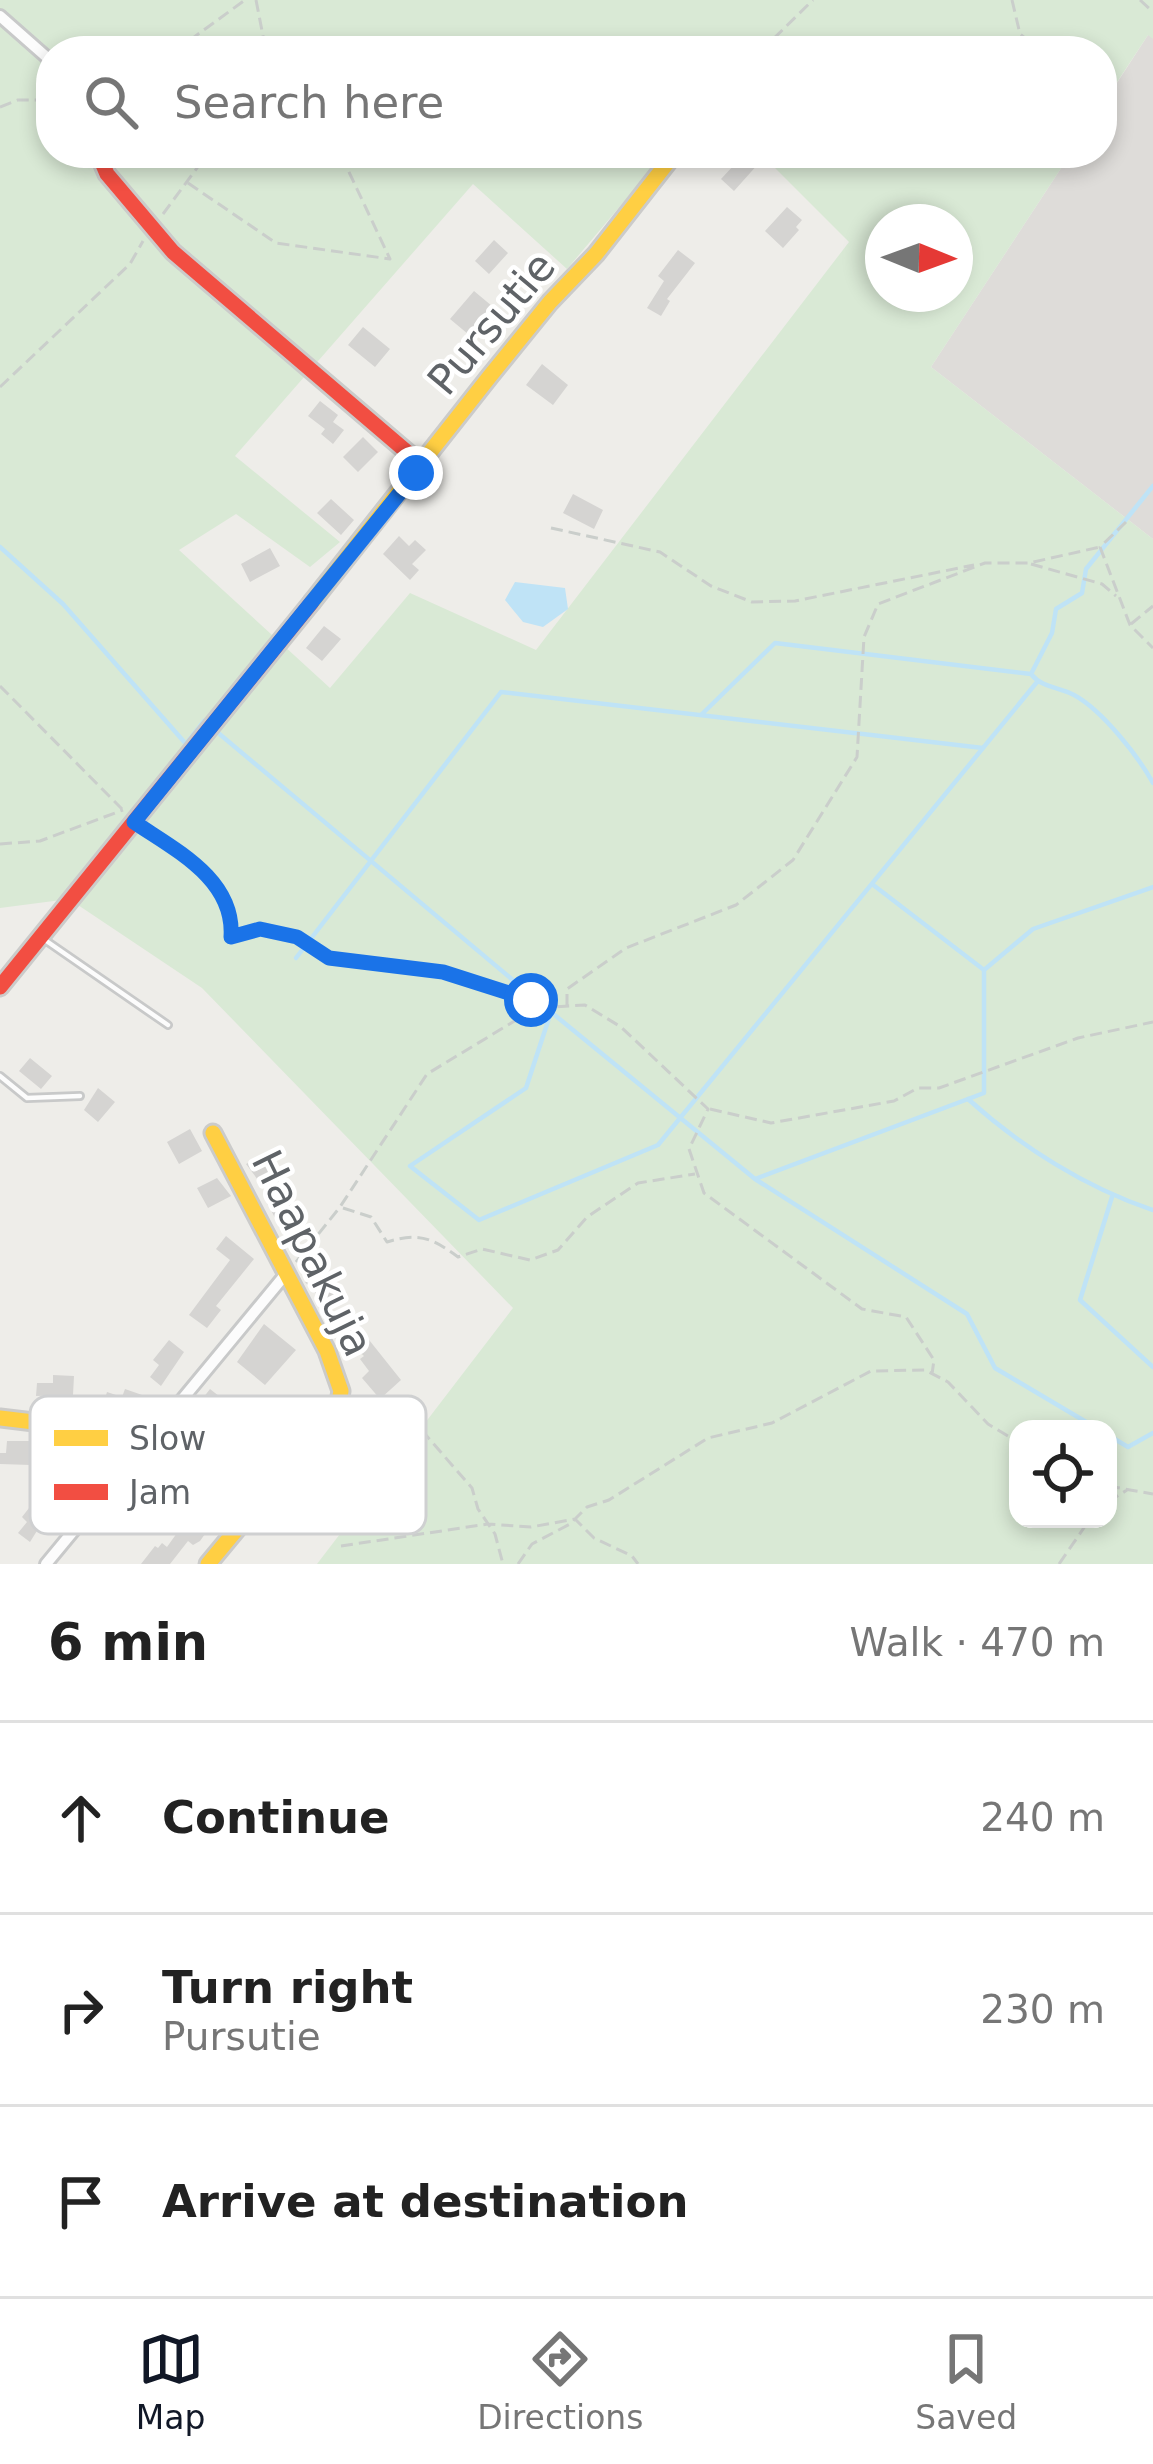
<!DOCTYPE html>
<html lang="en">
<head>
<meta charset="utf-8">
<style>
	:root { --surface:#fff; --page:#f2f2f2; --text:#222; --muted:#767676; --line:#e0e0e0; --accent:#111827 }
	body { margin:0; font-family:"DejaVu Sans",sans-serif; background:var(--page); color:var(--text) }
	.controls { position:absolute; right:36px; bottom:36px; display:grid; overflow:hidden; border-radius:24px; box-shadow:0 6px 18px #0003 }
	.controls button { width:108px; height:108px; display:grid; place-items:center; padding:0; border:0; border-bottom:3px solid var(--line); background:var(--surface); color:var(--text); font:60px sans-serif }
	.compass { position:absolute; left:865px; top:204px; width:108px; height:108px; border-radius:50%; background:var(--surface); box-shadow:0 6px 18px #0003; rotate:91deg }
	.stop { position:absolute; width:36px; height:36px; margin:-27px; border:9px solid #1a73e8; border-radius:50%; background:#fff }
	.stop.end { background:#1a73e8; border-color:#fff; box-shadow:0 3px 12px #0008 }
	.list { margin:0; padding:0; list-style:none }
	h2 { display:flex; justify-content:space-between; align-items:center; height:156px; margin:0; padding:0 48px; font-size:51px }
	h2 small { font-size:39px; font-weight:400; color:var(--muted) }
	.list li { display:grid; grid-template-columns:78px 1fr auto; gap:36px; align-items:center; box-sizing:border-box; height:192px; padding:0 48px; border-top:3px solid var(--line) }
	.list b { display:block; font-size:45px; white-space:nowrap }
	.list p { margin:0; font-size:39px; white-space:nowrap; color:var(--muted) }
	.list em { font-size:39px; font-style:normal; color:var(--muted) }
	.icon { flex:none; width:66px; height:66px; fill:none; stroke:currentColor; stroke-width:2; stroke-linecap:round; stroke-linejoin:round }
	.map { position:relative; flex:none; width:1153px; height:1564px; overflow:hidden }
	.search { position:absolute; background:var(--surface); box-shadow:0 6px 18px #0003; left:36px; right:36px; top:36px; height:132px; display:flex; align-items:center; gap:30px; box-sizing:border-box; padding:0 42px; border-radius:48px; color:var(--muted); font-size:45px }
	.sheet { height:732px; background:var(--surface) }
	nav { display:flex; justify-content:space-around; align-items:center; box-sizing:border-box; height:168px; border-top:3px solid var(--line); background:var(--surface); font-size:33px; color:var(--muted) }
	nav a { display:grid; justify-items:center; gap:6px }
	nav .on { color:var(--accent) }
	.map>svg:first-child { display:block }
</style>
</head>
<body>
<div class="map">
<svg width="1153" height="1564" viewBox="0 0 1153 1564">
	<rect width="100%" height="100%" fill="#eeede9"/>
	<!-- industrial -->
	<path fill="#dedcd9" d="M1153 0V539L931 367 1071 153H1102V106L1148 35Z"/>
	<!-- green -->
	<path fill="#d9e9d5" fill-rule="evenodd" d="M0 0H1153V39L1148 35 1102 105V51H51V153H665L567 269 473 184 235 456 340 542 310 567 236 514 179 550 330 688 410 593 536 650 849 242 760 153H1071L931 367 1153 539V1564H317L513 1308 202 988 69 899 0 908ZM883 222H955V294H883ZM1018 1429H1108V1519H1018Z"/>
	<!-- water -->
	<path fill="#bfe3f6" d="M515 582 565 588 568 609 543 627 523 622 505 600Z"/>
	<g fill="none" stroke-linecap="round" stroke-linejoin="round">
		<!-- stream -->
		<path stroke="#bfe3f6" stroke-width="4.5" d="M0 547 63 604 186 744 204 721 551 1012 526 1088 410 1166 479 1220 658 1145 1037 682
			M1031 674 1052 633 1056 609 1082 593 1086 569 1153 486
			M701 715 775 643 1031 674C1042 688 1059 687 1074 695 1102 710 1138 756 1153 783
			M296 958 501 692 983 748
			M984 970 1033 929 1153 887
			M551 1012 755 1179 967 1314 995 1368 1098 1429
			M968 1099C1020 1146 1086 1188 1153 1210
			M755 1179 984 1093V970L872 884
			M1112 1197 1080 1300 1153 1367
			M1108 1435 1128 1447 1153 1433"/>
	</g>
	<!-- building -->
	<path fill="#d5d4d2" d="M723 153H747L759 163 734 191 721 179 735 164Z
		M787 207 802 220 796 227 799 230 783 248 765 231Z
		M494 240 508 253 489 274 475 261Z
		M678 250 695 263 667 299 670 301 661 316 647 308 664 281 658 276Z
		M474 291 492 306 468 334 450 319Z
		M363 327 390 349 375 367 348 345Z
		M542 364 568 385 553 405 526 385Z
		M320 401 338 415 333 422 344 430 333 444 321 434 325 429 308 416Z
		M363 437 378 452 358 472 343 457Z
		M573 494 603 510 594 529 563 513Z
		M331 499 354 520 341 535 317 513Z
		M399 536 409 546 415 540 426 550 412 564 419 570 410 580 383 554Z
		M270 548 280 566 250 582 241 564Z
		M324 626 341 639 322 661 306 648Z
		M30 1058 52 1076 41 1089 19 1071Z
		M98 1088 115 1102 98 1122 84 1110Z
		M190 1129 202 1151 179 1164 167 1142Z
		M266 1154 280 1180 264 1188 246 1164Z
		M217 1178 231 1196 208 1208 197 1188Z
		M290 1200 304 1225 290 1232 285 1222 279 1226 271 1210Z
		M226 1236 254 1259 216 1306 221 1310 207 1328 189 1315 230 1260 216 1249Z
		M320 1269 339 1290 325 1303 305 1282Z
		M346 1311 401 1380 380 1399 362 1378 369 1371 360 1359 364 1356 330 1326Z
		M264 1324 296 1350 265 1385 237 1362Z
		M169 1340 184 1352 161 1386 150 1377 159 1365 153 1360Z
		M53 1375 74 1376 73 1395 36 1396 37 1383H53Z
		M125 1389 145 1396 139 1414 103 1405 107 1392 122 1397Z
		M210 1389 229 1404 215 1422 196 1407Z
		M275 1406 290 1418 285 1424 287 1426 261 1453 266 1457 263 1465 227 1514 222 1510 200 1541 193 1545 188 1541 170 1564H141L155 1546 158 1548 162 1543 167 1547 192 1512 194 1514 198 1509 205 1514 237 1476 230 1471 235 1465 232 1463 259 1434 255 1431 261 1423 258 1421Z
		M7 1441H32L31 1465 0 1464V1453H6Z
		M36 1499 50 1510 30 1542 18 1533 27 1522 22 1517Z"/>
	<g fill="none" stroke-linecap="round" stroke-linejoin="round">
		<defs>
			<path id="lane" d="M45 940 168 1025
				M0 1076 27 1098 80 1096"/>
			<path id="street" d="M0 16 51 61
				M46 1564 285 1275"/>
			<path id="slow" d="M312 602 490 376 550 302 596 254 675 153
				M0 1418 100 1430 139 1447
				M208 1564 338 1407 341 1391 327 1351 213 1133"/>
			<path id="jam" d="M98 153 107 174 173 252 421 464
				M0 987 312 602"/>
		</defs>
		<!-- lane casing -->
		<use href="#lane" stroke="#c8c9c9" stroke-width="10"/>
		<!-- street casing -->
		<use href="#street" stroke="#c8c9c9" stroke-width="16"/>
		<!-- slow casing -->
		<use href="#slow" stroke="#cbcbca" stroke-width="21"/>
		<!-- jam casing -->
		<use href="#jam" stroke="#cbcbca" stroke-width="21"/>
		<!-- path -->
		<path stroke="#cacecb" stroke-width="3" stroke-dasharray="12 6" stroke-linecap="butt" d="M256 0 266 51
			M1012 0 1020 34 1041 51
			M1140 0 1153 12
			M175 51 245 0
			M761 51 813 0
			M0 107 18 100H51
			M188 183 276 243 390 259 340 153
			M163 214 208 153
			M0 387 130 264 143 241
			M1126 522 1100 547 1130 625 1153 648
			M551 528 660 552 711 586 752 602 795 601 974 565
			M1031 564 1102 584 1116 596
			M1131 624 1153 606
			M0 686 122 809
			M148 831C185 856 236 884 231 937L260 929 297 937 329 958 443 972 531 999 535 1007
			M0 844 40 841 123 810
			M567 1006V989L626 948 736 905 793 860 857 757 864 637 878 604 985 563H1029L1100 547
			M710 1109 771 1123 894 1101 918 1088H939L1078 1038 1153 1022
			M343 1208 371 1217 387 1242C419 1232 432 1238 458 1257L482 1249 530 1260 558 1250 587 1217 638 1183 695 1174
			M296 1262 340 1207 427 1074 536 1008 585 1005 621 1027 708 1109 689 1149 704 1193 862 1309 906 1317 934 1360 932 1374
			M351 1415 361 1420 407 1427 425 1434 472 1488 478 1509 495 1534 503 1564
			M1108 1486 1153 1494
			M1108 1502 1127 1490
			M341 1546 488 1524 531 1527 575 1519 594 1538 632 1556 638 1564
			M518 1564 532 1544 570 1524 587 1507 609 1500 708 1438 772 1423 871 1371 925 1370 948 1382 988 1424 1018 1442
			M1059 1564 1090 1519"/>
		<!-- lane -->
		<use href="#lane" stroke="#fcfcfc" stroke-width="4.5"/>
		<!-- street -->
		<use href="#street" stroke="#fcfcfc" stroke-width="10"/>
		<!-- slow -->
		<use href="#slow" stroke="#ffcf43" stroke-width="15"/>
		<!-- jam -->
		<use href="#jam" stroke="#f24e42" stroke-width="15"/>
	</g>
	<g fill="none" stroke-linecap="round" stroke-linejoin="round">
		<!-- route -->
		<path stroke="#1a73e8" stroke-width="15" d="M416 473 134 822C175 850 235 879 231 937L260 929 297 937 329 958 443 972 531 1000"/>
	</g>
	<g text-anchor="middle" stroke-width="9" stroke-linejoin="round" paint-order="stroke">
		<!-- street labels -->
		<g font-size="42" fill="#5f6367" stroke="#fff">
			<text transform="translate(491 323) rotate(-50)" y="15">Pursutie</text>
			<text transform="translate(313 1253) rotate(64)" y="15">Haapakuja</text>
		</g>
	</g>
	<!-- legend -->
	<rect x="30" y="1396" width="396" height="138" rx="18" fill="#fff" stroke="#cfd0d1" stroke-width="3"/>
	<rect x="54" y="1430" width="54" height="16" fill="#ffcf43"/>
	<rect x="54" y="1484" width="54" height="16" fill="#f24e42"/>
	<g font-size="33" fill="#5f6367">
		<text x="129" y="1450">Slow</text>
		<text x="129" y="1504">Jam</text>
	</g>
</svg>
<div class="controls">
<button><svg class="icon" aria-label="locate" viewBox="0 0 24 24"><circle cx="12" cy="12" r="6"/><path d="M12 2v4M12 18v4M2 12h4M18 12h4"/></svg></button>
</div>
<svg class="compass" viewBox="-18 -18 36 36"><path d="M0-13l5 13h-10z" fill="#e53935"/><path d="M0 13l5-13h-10z" fill="#767676"/></svg>
<div class="stop" style="left:531px;top:1000px"></div>
<div class="stop end" style="left:416px;top:473px"></div>
<div class="search"><svg class="icon" aria-label="search" viewBox="0 0 24 24"><circle cx="10" cy="10" r="6"/><path d="M15 15l6 6"/></svg>Search here</div>
</div>
<section class="sheet">
<h2>6 min<small>Walk · 470 m</small></h2>
<ul class="list">
<li><svg class="icon" aria-label="ahead" viewBox="0 0 24 24"><path d="M12 20V5M6 11l6-6 6 6"/></svg><div><b>Continue</b></div><em>240 m</em></li>
<li><svg class="icon" aria-label="right" viewBox="0 0 24 24"><path d="M7 20v-9h11M14 6l5 5-5 5"/></svg><div><b>Turn right</b><p>Pursutie</p></div><em>230 m</em></li>
<li><svg class="icon" aria-label="arrive" viewBox="0 0 24 24"><path d="M6 21V4h12l-3 4 3 4H6"/></svg><div><b>Arrive at destination</b></div></li>
</ul>
</section>
<nav>
<a class="on"><svg class="icon" aria-label="map" viewBox="0 0 24 24"><path d="M3 6l6-2 6 2 6-2v14l-6 2-6-2-6 2zM9 4v14M15 6v14"/></svg>Map</a>
<a><svg class="icon" aria-label="directions" viewBox="0 0 24 24"><path d="M12 3l9 9-9 9-9-9zM9 14v-3h6M13 9l2 2-2 2"/></svg>Directions</a>
<a><svg class="icon" aria-label="saved" viewBox="0 0 24 24"><path d="M7 4h10v16l-5-4-5 4z"/></svg>Saved</a>
</nav>
</body>
</html>
